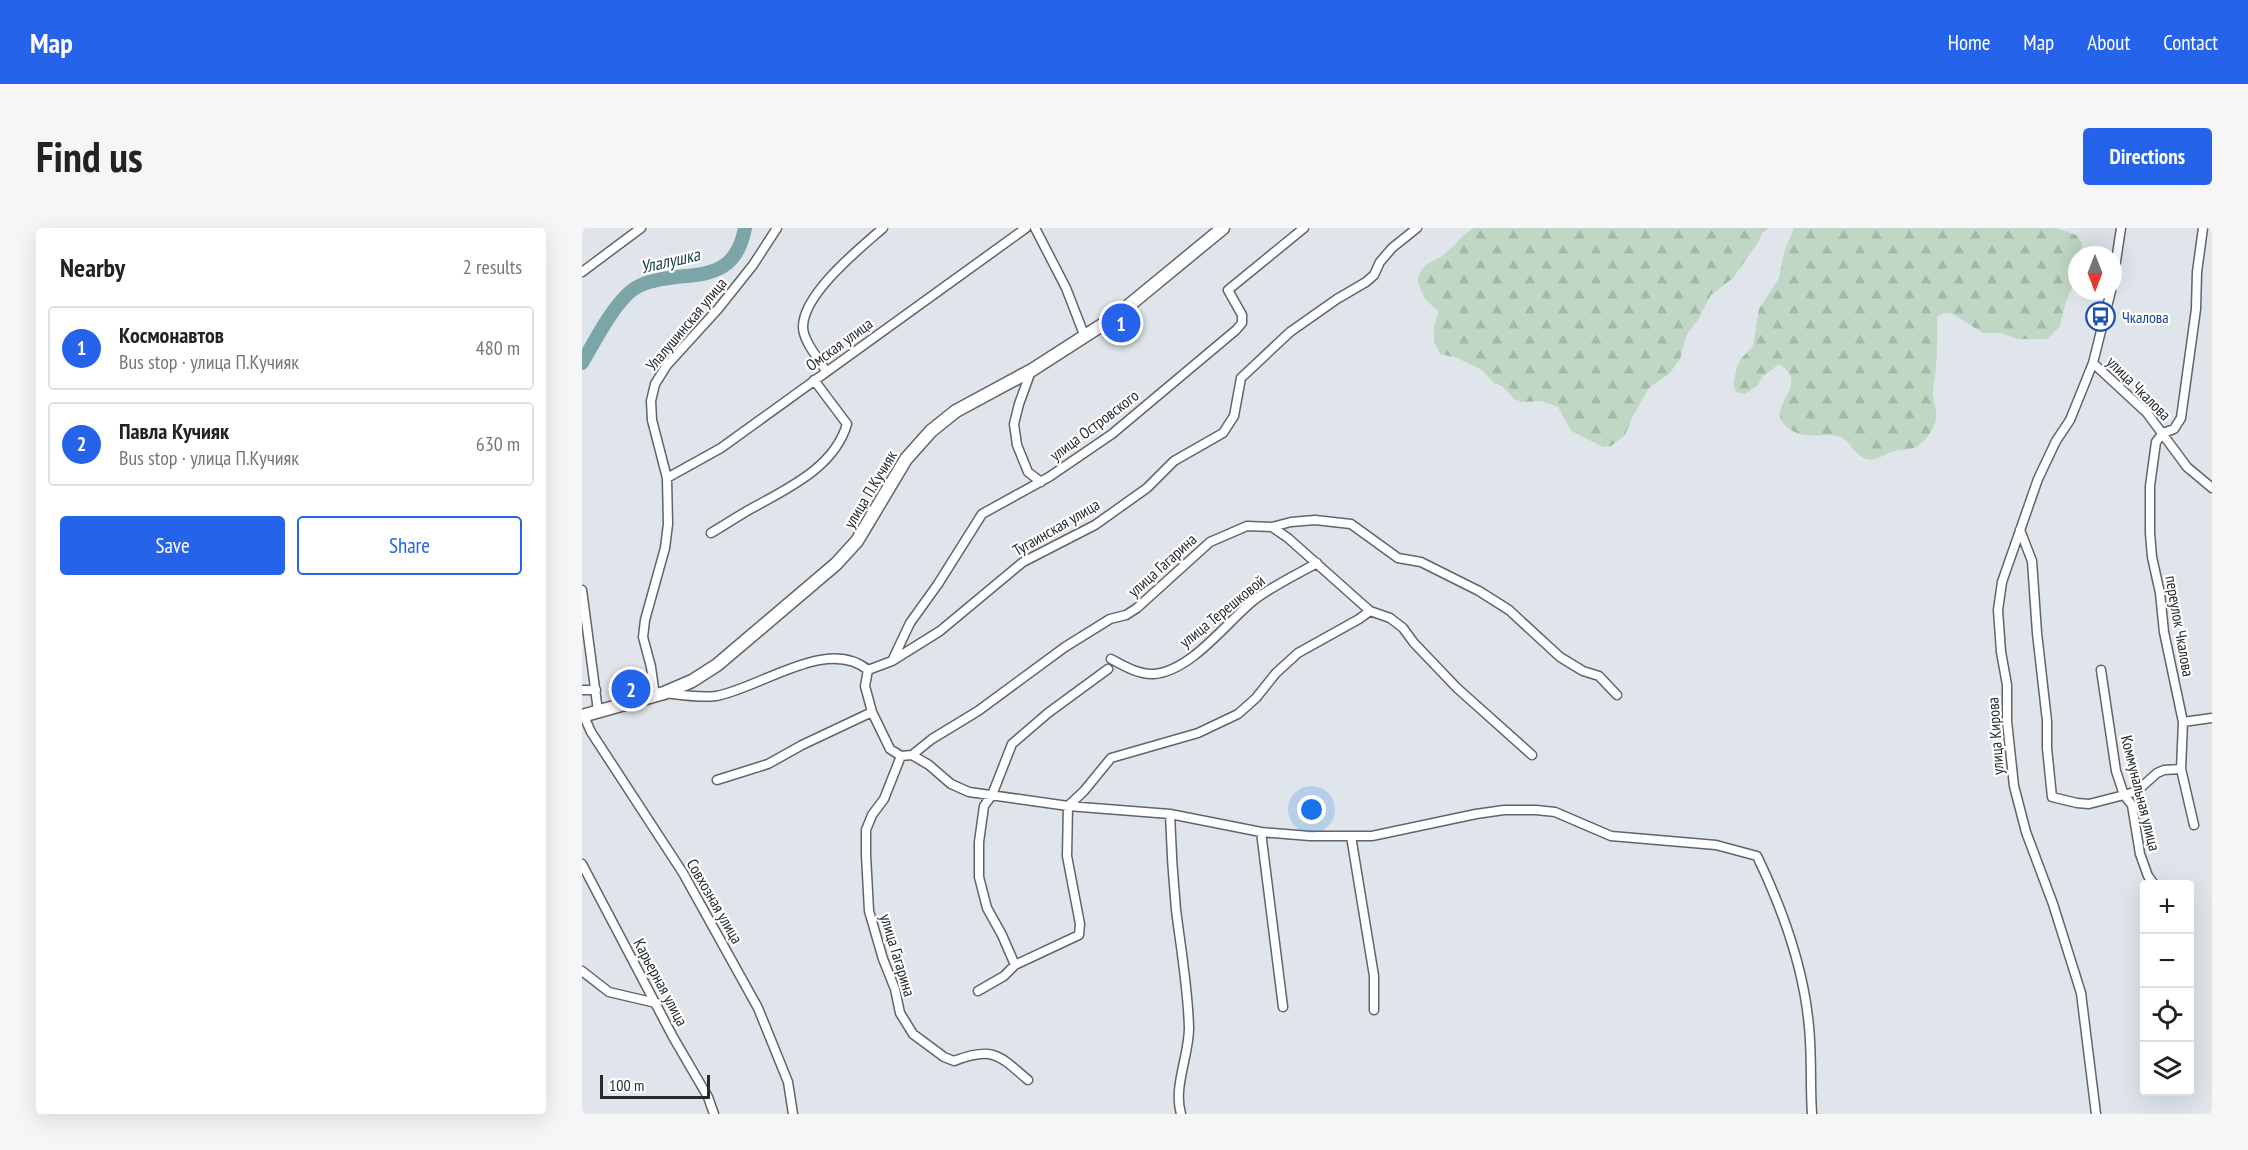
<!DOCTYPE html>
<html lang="en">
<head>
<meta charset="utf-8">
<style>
	:root { --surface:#fff; --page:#f6f6f6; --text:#222; --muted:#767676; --line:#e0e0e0; --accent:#2563eb }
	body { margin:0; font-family:"PT Sans Narrow",sans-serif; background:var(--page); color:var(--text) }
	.controls { position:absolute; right:18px; bottom:18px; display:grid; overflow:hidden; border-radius:6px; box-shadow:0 6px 24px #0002 }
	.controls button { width:54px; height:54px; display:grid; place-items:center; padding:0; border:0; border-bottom:2px solid var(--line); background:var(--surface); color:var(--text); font:30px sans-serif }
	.compass { position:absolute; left:1486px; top:18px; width:54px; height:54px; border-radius:50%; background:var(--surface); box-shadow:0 6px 24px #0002; rotate:180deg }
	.scale { position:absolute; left:18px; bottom:15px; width:110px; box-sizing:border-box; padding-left:6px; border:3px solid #282a2c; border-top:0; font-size:16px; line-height:21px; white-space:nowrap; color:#282a2c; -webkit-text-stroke:4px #fff; paint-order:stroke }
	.you { position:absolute; left:730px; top:582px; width:21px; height:21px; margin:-15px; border:4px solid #fff; border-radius:50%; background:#1a73e8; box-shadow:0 0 0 9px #1a73e833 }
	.badge { display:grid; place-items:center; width:39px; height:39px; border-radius:50%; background:var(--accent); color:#fff; font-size:20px; font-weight:700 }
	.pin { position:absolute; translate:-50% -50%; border:3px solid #fff; box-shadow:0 2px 6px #0006 }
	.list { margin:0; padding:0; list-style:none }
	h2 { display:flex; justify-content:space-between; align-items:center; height:78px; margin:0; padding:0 24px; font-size:26px }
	h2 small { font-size:20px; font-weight:400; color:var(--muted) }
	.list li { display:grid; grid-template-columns:39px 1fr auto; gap:18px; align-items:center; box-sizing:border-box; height:84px; margin:0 12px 12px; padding:0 12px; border:2px solid var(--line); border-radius:6px }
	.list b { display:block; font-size:22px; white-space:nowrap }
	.list p { margin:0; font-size:20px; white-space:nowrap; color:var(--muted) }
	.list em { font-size:20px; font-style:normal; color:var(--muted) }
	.actions { display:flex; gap:12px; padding:18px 24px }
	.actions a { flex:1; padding:14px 0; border:2px solid var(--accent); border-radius:6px; text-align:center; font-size:21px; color:var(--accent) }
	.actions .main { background:var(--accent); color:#fff }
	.icon { flex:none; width:33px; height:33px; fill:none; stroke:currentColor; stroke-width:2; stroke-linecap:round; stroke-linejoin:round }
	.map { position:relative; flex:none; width:1630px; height:886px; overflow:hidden; border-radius:6px }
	header { display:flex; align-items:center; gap:36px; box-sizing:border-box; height:84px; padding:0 30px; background:var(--accent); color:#fff }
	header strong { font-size:28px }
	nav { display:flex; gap:33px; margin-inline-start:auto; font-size:21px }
	.intro { display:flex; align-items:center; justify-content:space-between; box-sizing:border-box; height:144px; padding:0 36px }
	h1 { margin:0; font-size:42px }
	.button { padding:15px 27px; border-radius:6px; background:var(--accent); color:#fff; font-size:21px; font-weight:700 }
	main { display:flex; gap:36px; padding:0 36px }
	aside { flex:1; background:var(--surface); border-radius:6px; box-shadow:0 6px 24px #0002 }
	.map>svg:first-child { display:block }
</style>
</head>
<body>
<header>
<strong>Map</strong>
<nav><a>Home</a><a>Map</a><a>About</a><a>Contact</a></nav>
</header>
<div class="intro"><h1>Find us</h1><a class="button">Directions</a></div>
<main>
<aside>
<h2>Nearby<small>2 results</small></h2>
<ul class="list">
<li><span class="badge">1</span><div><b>Космонавтов</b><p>Bus stop · улица П.Кучияк</p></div><em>480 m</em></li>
<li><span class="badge">2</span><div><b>Павла Кучияк</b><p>Bus stop · улица П.Кучияк</p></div><em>630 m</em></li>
</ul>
<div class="actions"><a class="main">Save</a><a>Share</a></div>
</aside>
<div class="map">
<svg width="1630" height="886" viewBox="0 0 1630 886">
	<defs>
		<pattern id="forest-firs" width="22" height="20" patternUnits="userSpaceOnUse" patternTransform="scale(1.5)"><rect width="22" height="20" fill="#c0d7c6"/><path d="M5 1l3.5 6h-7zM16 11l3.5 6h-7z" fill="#a5b9aa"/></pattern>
	</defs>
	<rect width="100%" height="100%" fill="#dfe5ea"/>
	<!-- forest -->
	<path fill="url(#forest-firs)" d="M892 0H1187L1180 5 1177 13 1151 50 1129 67 1116 92 1105 106 1098 131 1088 145 1067 160 1050 190 1043 207 1029 218 1021 219 989 203 976 179 959 173 940 174 932 171 920 158 912 155 900 142 875 130 858 126C849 111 850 99 857 84L843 71 835 52C842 30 854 36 866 23 875 15 881 6 892 0Z
		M1212 0H1474L1494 7 1500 15 1498 27H1495L1491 57 1484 73 1478 98 1465 111H1435L1419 105H1401L1371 86 1363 85 1355 89C1356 113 1355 138 1351 162 1350 170 1353 176 1354 184 1356 196 1345 213 1334 219 1328 222 1319 221 1312 223 1302 226 1292 235 1282 230 1272 226 1268 213 1258 209 1244 203 1226 213 1209 202 1175 180 1233 159 1197 136L1180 149 1176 157 1163 166 1154 164 1151 156 1155 139 1158 132 1171 118 1177 81 1197 50 1202 24Z"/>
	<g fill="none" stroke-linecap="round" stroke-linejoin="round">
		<!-- river -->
		<path stroke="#7ba5a7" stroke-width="14" d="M0 135C12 115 35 68 57 58 101 38 151 64 163 0"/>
		<defs>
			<path id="street" d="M453 0 484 60 503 109
				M0 44 59 0
				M1531 53 1539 0
				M1511 135 1565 185 1605 239 1630 260
				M244 143C237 131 221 113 221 99 221 66 277 21 301 0
				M449 143 437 176 432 196 435 217 446 244 459 254
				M85 250 139 220 444 0
				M690 299 709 294 733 292 769 296 816 330 839 334 897 363 927 382 978 429 1001 443 1017 448 1035 467
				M1438 302 1450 333 1455 405 1465 493V520L1470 569 1495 575 1507 576 1542 567 1555 563 1575 545 1582 542 1599 541
				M129 305C141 298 153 290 165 283 202 262 252 241 265 196L232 152
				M0 362 16 483
				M311 431 328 395 356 356 400 286 467 249 530 206 654 102 660 95V87L646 62 722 0
				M529 431C542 438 557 447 572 446 609 443 644 395 671 373 690 358 714 347 735 335
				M286 442 283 458 290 484 308 521 319 528 330 527 347 537 369 556 387 564 486 578 588 586 679 604 728 608H790L894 586 922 582H954L973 584 1029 608 1134 617 1175 628C1200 680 1222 741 1227 799 1230 828 1228 857 1230 886
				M1519 442 1534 543 1542 567 1550 577 1558 626 1566 648 1572 656
				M0 462H14
				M83 465C99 467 118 470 134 468 179 460 245 408 286 442L310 433 358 403 441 334 513 297 565 260 592 233 641 205 652 188 659 150 708 104 755 71 784 54 792 47 798 34 810 20 835 0
				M73 468 69 439 61 409 63 392 83 320 86 296 85 250 70 192 69 173 73 156 85 137 136 81 171 37 195 0
				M2 488 9 504 101 645 176 780 206 854 211 886
				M1601 494 1630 490
				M330 527 350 511 396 483 483 419 528 391 544 387 555 380 628 314 665 298 690 299 706 310 788 383 808 390 821 400 832 415 875 460 950 527
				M319 528 302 571 290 587 284 602V627L287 683 301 731 313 761 318 785 331 806 362 829 372 833C411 818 417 827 446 852
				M135 552 186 536 220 517 290 484
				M588 586C589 618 591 650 594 682 599 721 606 761 607 800 607 828 591 859 599 886
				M1612 597 1599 541 1601 494 1582 404 1578 365 1570 329 1568 305V258L1574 214 1581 205 1592 201 1599 190 1614 81 1615 44 1621 0
				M679 604 701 779
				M769 608 792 748V782
				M0 636 91 809 126 869 132 886
				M433 737 420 707 405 680 397 649V614L402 578 410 567 430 516 466 485 526 441
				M0 743 27 764 74 775
				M396 763 422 748 433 737 497 707 498 696 485 628 486 578 502 563 529 530 616 505 656 486 674 470 694 445 716 425 777 391 788 383
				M1514 886 1499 765 1471 676 1444 604 1432 558 1425 493V457L1419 424 1416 382 1420 354 1456 251 1474 213 1488 192 1511 135 1529 63"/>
			<path id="secondary" d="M0 488 82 465 110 453 135 437 254 336 275 313 324 231 349 203 374 183 450 142 534 88 641 0"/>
		</defs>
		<!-- street casing -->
		<use href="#street" stroke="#606569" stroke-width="11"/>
		<!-- secondary casing -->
		<use href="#secondary" stroke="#606569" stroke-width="15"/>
		<!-- street -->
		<use href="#street" stroke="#fff" stroke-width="8"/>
		<!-- secondary -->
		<use href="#secondary" stroke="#fff" stroke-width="12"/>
	</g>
	<!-- icons -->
	<defs>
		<symbol id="bus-ring" viewBox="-11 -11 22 22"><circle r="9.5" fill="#fff" stroke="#1a4fb4" stroke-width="1.5"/><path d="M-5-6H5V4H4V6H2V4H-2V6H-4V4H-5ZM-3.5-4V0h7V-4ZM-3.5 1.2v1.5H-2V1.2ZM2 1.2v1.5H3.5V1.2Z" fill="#1a4fb4"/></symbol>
	</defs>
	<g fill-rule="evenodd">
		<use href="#bus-ring" x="1502" y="72" width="33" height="33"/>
	</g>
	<g text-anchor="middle" stroke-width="4.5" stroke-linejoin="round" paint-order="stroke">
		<!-- transit labels -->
		<g font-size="16" fill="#164399" stroke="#fff" text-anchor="start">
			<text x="1540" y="95">Чкалова</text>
		</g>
		<!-- street labels -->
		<g font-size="16" fill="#282a2c" stroke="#fff">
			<text transform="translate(104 96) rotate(-50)" y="6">Улалушинская улица</text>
			<text transform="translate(257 116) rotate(-36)" y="6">Омская улица</text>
			<text transform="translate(1557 160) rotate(45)" y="6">улица Чкалова</text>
			<text transform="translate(512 197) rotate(-37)" y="6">улица Островского</text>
			<text transform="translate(288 261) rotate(-59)" y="6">улица П.Кучияк</text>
			<text transform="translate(474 299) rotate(-30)" y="6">Тугаинская улица</text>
			<text transform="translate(580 337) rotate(-42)" y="6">улица Гагарина</text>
			<text transform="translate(640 383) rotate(-39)" y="6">улица Терешковой</text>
			<text transform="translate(1598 398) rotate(80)" y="6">переулок Чкалова</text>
			<text transform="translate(1413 508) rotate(-94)" y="6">улица Кирова</text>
			<text transform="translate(1559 565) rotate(76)" y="6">Коммунальная улица</text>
			<text transform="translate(133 673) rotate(60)" y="6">Совхозная улица</text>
			<text transform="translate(316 727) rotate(73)" y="6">улица Гагарина</text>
			<text transform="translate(79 754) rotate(62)" y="6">Карьерная улица</text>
		</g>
		<!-- water labels -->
		<g font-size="18" font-style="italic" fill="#153f40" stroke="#fff">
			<text transform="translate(88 33) rotate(-13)" y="6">Улалушка</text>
		</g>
	</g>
</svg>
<div class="controls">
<button>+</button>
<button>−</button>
<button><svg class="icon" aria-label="locate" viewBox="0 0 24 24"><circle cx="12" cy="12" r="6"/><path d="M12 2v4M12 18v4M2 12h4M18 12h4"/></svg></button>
<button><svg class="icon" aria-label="layers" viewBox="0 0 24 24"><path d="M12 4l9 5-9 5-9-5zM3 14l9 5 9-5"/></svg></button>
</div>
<svg class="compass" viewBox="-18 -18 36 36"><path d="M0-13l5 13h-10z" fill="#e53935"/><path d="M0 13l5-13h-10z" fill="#767676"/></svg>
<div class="scale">100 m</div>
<div class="you"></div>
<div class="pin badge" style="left:539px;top:95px">1</div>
<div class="pin badge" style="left:49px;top:461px">2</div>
</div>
</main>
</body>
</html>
